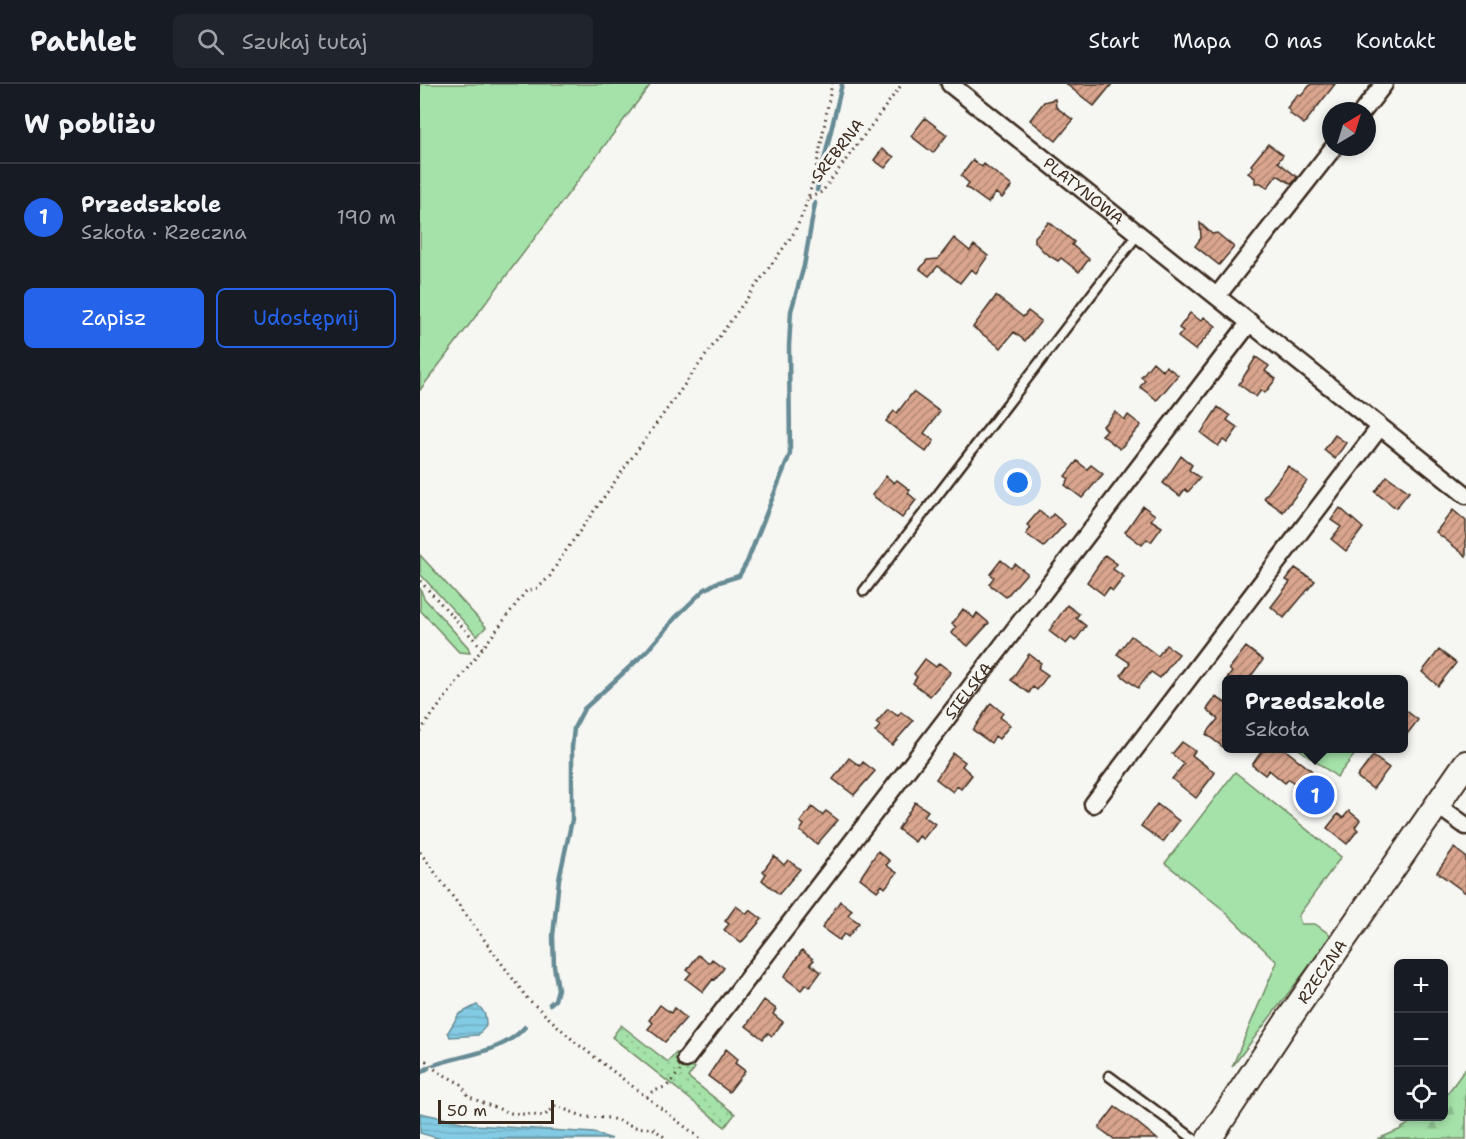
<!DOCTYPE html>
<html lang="pl">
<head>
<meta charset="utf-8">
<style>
	:root { --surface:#171b24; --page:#20242c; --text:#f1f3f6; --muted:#9ea1a6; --line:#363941; --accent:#2563eb }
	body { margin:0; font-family:"Shantell Sans",sans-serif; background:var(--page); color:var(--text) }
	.controls { position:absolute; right:18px; bottom:18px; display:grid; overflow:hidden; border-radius:9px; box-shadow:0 3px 9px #0003 }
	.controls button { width:54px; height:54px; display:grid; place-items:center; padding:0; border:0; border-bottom:2px solid var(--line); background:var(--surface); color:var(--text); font:30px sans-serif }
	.compass { position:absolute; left:902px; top:18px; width:54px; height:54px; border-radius:50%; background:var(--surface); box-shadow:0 3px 9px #0003; rotate:38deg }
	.scale { position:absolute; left:18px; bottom:15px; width:116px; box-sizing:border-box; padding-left:6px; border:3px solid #3b2a1e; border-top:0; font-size:16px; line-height:21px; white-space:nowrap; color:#3b2a1e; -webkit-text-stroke:4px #f6f6f2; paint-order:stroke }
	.you { position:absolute; left:598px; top:399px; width:21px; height:21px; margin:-15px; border:4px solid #fff; border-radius:50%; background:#1a73e8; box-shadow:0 0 0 9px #1a73e833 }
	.badge { display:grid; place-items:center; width:39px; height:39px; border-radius:50%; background:var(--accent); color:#fff; font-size:20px; font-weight:700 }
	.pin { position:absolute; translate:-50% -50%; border:3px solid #fff; box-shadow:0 2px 6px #0006 }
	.popup { position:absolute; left:802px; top:591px; width:186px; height:78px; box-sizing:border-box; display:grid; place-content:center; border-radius:9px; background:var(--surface); filter:drop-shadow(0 2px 4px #0005); font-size:20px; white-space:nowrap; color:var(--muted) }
	.popup b { font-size:22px; color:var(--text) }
	.popup::after { content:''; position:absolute; left:50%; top:100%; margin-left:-12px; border:12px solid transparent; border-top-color:var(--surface) }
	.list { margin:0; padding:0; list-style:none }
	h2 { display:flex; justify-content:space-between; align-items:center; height:78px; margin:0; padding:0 24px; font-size:26px }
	h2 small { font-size:20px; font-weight:400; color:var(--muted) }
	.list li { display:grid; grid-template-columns:39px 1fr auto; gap:18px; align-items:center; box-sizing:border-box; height:108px; padding:0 24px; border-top:2px solid var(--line) }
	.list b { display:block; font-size:22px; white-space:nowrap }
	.list p { margin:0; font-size:20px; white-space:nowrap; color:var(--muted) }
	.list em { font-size:20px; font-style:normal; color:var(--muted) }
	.actions { display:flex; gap:12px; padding:18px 24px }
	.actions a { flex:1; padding:14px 0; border:2px solid var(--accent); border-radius:9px; text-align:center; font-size:21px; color:var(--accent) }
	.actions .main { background:var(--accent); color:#fff }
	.icon { flex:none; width:33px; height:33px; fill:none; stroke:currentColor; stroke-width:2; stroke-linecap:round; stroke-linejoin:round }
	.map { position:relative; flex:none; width:1046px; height:1055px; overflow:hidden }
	header { display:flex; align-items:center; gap:36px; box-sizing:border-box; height:84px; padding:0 30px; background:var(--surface); border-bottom:2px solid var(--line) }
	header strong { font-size:28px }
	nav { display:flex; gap:33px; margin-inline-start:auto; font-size:21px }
	.search { width:420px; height:54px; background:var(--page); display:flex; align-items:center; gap:15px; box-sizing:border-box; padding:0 21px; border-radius:9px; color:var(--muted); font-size:22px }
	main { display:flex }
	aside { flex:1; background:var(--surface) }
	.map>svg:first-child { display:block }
</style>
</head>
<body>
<header>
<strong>Pathlet</strong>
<div class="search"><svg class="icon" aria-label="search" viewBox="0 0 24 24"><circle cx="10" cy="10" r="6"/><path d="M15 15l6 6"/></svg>Szukaj tutaj</div>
<nav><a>Start</a><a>Mapa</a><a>O nas</a><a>Kontakt</a></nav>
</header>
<main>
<aside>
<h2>W pobliżu<small></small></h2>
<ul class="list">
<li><span class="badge">1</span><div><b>Przedszkole</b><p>Szkoła · Rzeczna</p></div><em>190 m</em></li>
</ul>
<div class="actions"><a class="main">Zapisz</a><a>Udostępnij</a></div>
</aside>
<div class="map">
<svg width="1046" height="1055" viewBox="0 0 1046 1055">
	<defs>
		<pattern id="forest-firs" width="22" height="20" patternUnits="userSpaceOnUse" patternTransform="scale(1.5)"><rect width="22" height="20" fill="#a5e2a9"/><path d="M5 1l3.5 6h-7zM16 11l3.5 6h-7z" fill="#8fc291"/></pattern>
		<pattern id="park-dots" width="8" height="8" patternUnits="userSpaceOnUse" patternTransform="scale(1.5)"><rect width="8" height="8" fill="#a5e2a9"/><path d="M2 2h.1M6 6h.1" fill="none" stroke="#8fc291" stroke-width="1.8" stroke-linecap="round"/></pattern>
		<pattern id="water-rules" width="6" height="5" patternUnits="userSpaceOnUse" patternTransform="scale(1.5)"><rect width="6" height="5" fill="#83cbe4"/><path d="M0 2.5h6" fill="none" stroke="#72aec3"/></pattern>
		<pattern id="building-hatch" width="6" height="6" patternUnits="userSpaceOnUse" patternTransform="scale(1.5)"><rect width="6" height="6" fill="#d9a58e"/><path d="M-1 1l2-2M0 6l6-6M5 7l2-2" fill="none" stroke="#b18773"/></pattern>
	</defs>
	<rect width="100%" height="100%" fill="#f6f6f2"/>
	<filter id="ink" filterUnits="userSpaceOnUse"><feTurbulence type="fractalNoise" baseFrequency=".0167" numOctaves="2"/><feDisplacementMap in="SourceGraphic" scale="12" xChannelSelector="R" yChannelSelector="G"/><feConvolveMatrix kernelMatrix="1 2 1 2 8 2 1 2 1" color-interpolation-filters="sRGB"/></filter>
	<g filter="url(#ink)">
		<!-- grass -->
		<path fill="#a5e2a9" stroke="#708664" stroke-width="1.5" d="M0 0H231L0 306Z
			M0 471 66 543 57 552 0 490Z
			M0 504 4 514 48 563 50 569 39 568 0 526Z
			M879 665H939L917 693Z
			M815 688 921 773 878 832 881 840H895L912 852 812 983 857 878 800 823 745 779Z"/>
		<!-- forest -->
		<path fill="url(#forest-firs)" stroke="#708664" stroke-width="1.5" d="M1046 984V1055H958L979 1046 998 1033 1024 1032V1014Z"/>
		<!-- park -->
		<path fill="url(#park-dots)" stroke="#708664" stroke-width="1.5" d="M201 941 248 978 256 969 275 984 268 993 315 1030 305 1043 192 953Z"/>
		<!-- water -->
		<path fill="url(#water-rules)" stroke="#668b95" stroke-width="1.5" d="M57 921C65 927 66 932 66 942L58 951 30 953 28 948 39 930Z
			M0 1029 55 1041 174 1049 192 1055H21L0 1049Z"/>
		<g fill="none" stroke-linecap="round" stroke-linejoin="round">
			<!-- stream -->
			<path stroke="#668b95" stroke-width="4.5" d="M397 106 422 0
				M130 920 135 916 138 905 134 882 133 852 139 795 152 736V663L154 644 164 625 227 567 256 533 284 506 296 499 319 492 327 478 370 370 369 262 371 227 384 182 395 119
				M14 981C45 970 82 969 105 943
				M0 989 8 984"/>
		</g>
		<!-- building -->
		<path fill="url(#building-hatch)" stroke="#3b2a1e" stroke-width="1.5" d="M646 0H692L674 22Z
			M891 0H915L884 40 869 29 870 27 867 24 878 10 881 12Z
			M635 15 636 23 653 36 636 57 610 36 624 18Z
			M505 34 527 51 513 69 491 52Z
			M848 60 863 71 858 78 877 93 872 100 857 91 847 104 841 99H835V94L828 89 833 83 831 81Z
			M462 65 474 73 465 84 454 76Z
			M553 76 562 83 564 80 592 102 582 114 576 109 568 119 546 103 549 99 541 92Z
			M629 138 654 158 652 161 669 175 659 188 641 174 638 177 625 169 615 158V153Z
			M780 139 792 150 797 149 814 163 799 181 775 162 781 154Z
			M534 154 550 167 554 161 568 172 556 189 551 185 540 199 518 182 509 192 500 185 507 176 518 175Z
			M576 212 603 233 608 227 621 237 605 257 594 248 581 264 553 243Z
			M770 229 781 237 784 233 796 242 775 266 758 253 763 247 759 244Z
			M836 273 849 282 845 287 856 295 845 309 841 306 836 313 819 300Z
			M733 278 743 287 746 282 758 291 737 316 720 303 725 296 721 293Z
			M493 308 520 328 504 349 514 357 506 368 466 337 474 327 477 329Z
			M798 323 810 332 807 336 818 344 807 359 803 356 798 362 781 349Z
			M695 328 705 336 708 331 721 341 700 365 682 351 687 346 683 342Z
			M915 351 926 359 915 375 904 366Z
			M761 372 772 381 769 386 780 394 768 408 765 405 760 412 743 399Z
			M657 377 667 385 671 381 683 390 662 414 645 401 649 395 645 392Z
			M868 382 887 397 863 428 844 414Z
			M466 392 474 399 477 396 490 406 488 409 496 416 482 434 452 411Z
			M967 392 989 408 976 424 955 408Z
			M723 422 735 431 731 436 742 443 731 458 727 455 722 461 705 448Z
			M920 424 943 444 926 467 911 455 921 443 911 436Z
			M1033 426 1046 437V472L1016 448Z
			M619 427 629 435 633 430 645 440 624 463 606 450 611 444 607 441Z
			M685 471 697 480 693 485 704 493 693 507 689 504 684 511 667 498Z
			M581 476 591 484 595 480 607 489 586 513 569 500 574 493 570 490Z
			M875 484 895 497 864 534 851 523 870 498 866 496Z
			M647 521 659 530 656 534 666 542 655 557 651 554 646 560 629 547Z
			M543 525 554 534 557 529 569 539 548 562 531 549 536 543 532 540Z
			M711 552 738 572 746 561 759 570 740 594 731 588 718 604 701 591 710 579 697 570Z
			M826 563 843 576 828 596H806L812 588 809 585Z
			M1019 566 1036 579 1018 602 1002 588Z
			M609 570 621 579 618 584 628 591 617 606 613 603 609 609 591 596Z
			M505 575 516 583 519 579 531 588 510 612 493 599 497 593 494 590Z
			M796 613 807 620V666L786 650 798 635 787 625Z
			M571 619 583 629 580 633 590 641 579 655 575 652 571 659 553 646Z
			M468 625 478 632 481 628 493 637 472 661 455 648 460 642 456 639Z
			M984 625 998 636 984 654Z
			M762 658 775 667 772 671 795 689 776 714 752 695 764 680 752 670Z
			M844 664H863L892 687 880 704 869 695 865 699 849 686 845 691 832 681Z
			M533 669 545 678 542 682 552 691 541 705 537 702 533 708 516 695Z
			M953 672 969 684 953 705 937 693Z
			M429 674 440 682 443 678 455 687 434 711 413 695Z
			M495 718 508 727 504 732 515 740 503 755 499 752 495 758 478 745Z
			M737 720 759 737 743 758 721 742Z
			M392 723 402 731 406 727 418 736 397 760 380 747 384 741 380 738Z
			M929 727 940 736 935 743 938 746 927 760 907 744 918 730 923 734Z
			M1034 764 1046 773V809L1017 788Z
			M458 767 470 777 466 781 477 789 465 804 462 801 457 807 440 794Z
			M354 772 364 781 368 776 380 785 359 810 342 796 346 790 343 787Z
			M420 817 432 826 428 831 439 839 428 853 424 850 419 856 402 844Z
			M316 822 327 830 330 826 342 835 321 859 304 846 309 840 305 837Z
			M382 866 394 876 390 880 401 888 390 903 386 900 381 906 364 893Z
			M278 871 289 879 292 875 304 884 295 896 293 895 283 908 266 895 271 889 267 886Z
			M344 916 356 925 353 930 363 938 352 952 348 949 343 955 326 942Z
			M240 921 251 929 254 924 266 934 245 958 228 945 233 939 229 936Z
			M306 965 318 975 315 979 325 987 309 1008 288 992Z
			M695 1023 714 1036 737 1055H694L679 1044Z"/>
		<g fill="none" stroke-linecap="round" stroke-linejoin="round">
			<defs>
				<path id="lane" d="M444 507 718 150
					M689 992 774 1055"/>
				<g id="street">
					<path id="s1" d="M530 0 1046 411"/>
					<path d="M943 27 964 0"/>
					<path d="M797 212 914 63"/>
					<path d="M673 720 960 343"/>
					<path d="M1017 721 1046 742"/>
					<path id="s2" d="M266 975 830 238"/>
				</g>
				<g id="secondary">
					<path id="s3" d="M789 1055 868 936 1046 679"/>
				</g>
			</defs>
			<!-- lane casing -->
			<use href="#lane" stroke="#3b2a1e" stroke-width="13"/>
			<!-- street casing -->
			<use href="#street" stroke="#3b2a1e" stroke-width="21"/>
			<!-- secondary casing -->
			<use href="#secondary" stroke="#3b2a1e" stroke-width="28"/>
			<!-- path -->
			<path stroke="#3b2a1e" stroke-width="3" stroke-dasharray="1.5 4.5" stroke-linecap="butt" d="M389 114 402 108 482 0
				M0 497 62 564
				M0 647 106 507 118 504 130 492 140 475 208 379 372 152C396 110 402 48 412 0
				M0 768 107 914 155 958 281 1055
				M0 979 6 977 17 987 41 1000 48 1012 65 1020 91 1029 124 1032 136 1022 165 1033 190 1034 215 1043 234 1045 247 1055
				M227 1013 232 1008 247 1002 260 987"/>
			<!-- lane -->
			<use href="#lane" stroke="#f6f6f2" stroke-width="8"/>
			<!-- street -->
			<use href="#street" stroke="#f6f6f2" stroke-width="16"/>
			<!-- secondary -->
			<use href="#secondary" stroke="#f6f6f2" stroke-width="24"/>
		</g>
	</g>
	<g text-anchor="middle" stroke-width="6" stroke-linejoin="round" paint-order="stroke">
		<!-- street labels -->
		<g font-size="16" fill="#3b2a1e" stroke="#f6f6f2">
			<text transform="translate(417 66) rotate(-52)" y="6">SREBRNA</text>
			<text dy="6" stroke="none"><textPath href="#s1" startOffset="171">PLATYNOWA</textPath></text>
			<text dy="6" stroke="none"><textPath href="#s2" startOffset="464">SIELSKA</textPath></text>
			<text dy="6" stroke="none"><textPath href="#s3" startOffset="202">RZECZNA</textPath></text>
		</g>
	</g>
</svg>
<div class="controls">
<button>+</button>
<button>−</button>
<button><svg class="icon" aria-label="locate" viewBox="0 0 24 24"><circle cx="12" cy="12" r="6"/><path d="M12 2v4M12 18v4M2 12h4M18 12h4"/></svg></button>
</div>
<svg class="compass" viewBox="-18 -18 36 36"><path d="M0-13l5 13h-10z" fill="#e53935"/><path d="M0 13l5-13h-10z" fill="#9ea1a6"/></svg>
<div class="scale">50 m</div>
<div class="you"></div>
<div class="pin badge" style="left:895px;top:711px">1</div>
<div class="popup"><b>Przedszkole</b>Szkoła</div>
</div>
</main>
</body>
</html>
